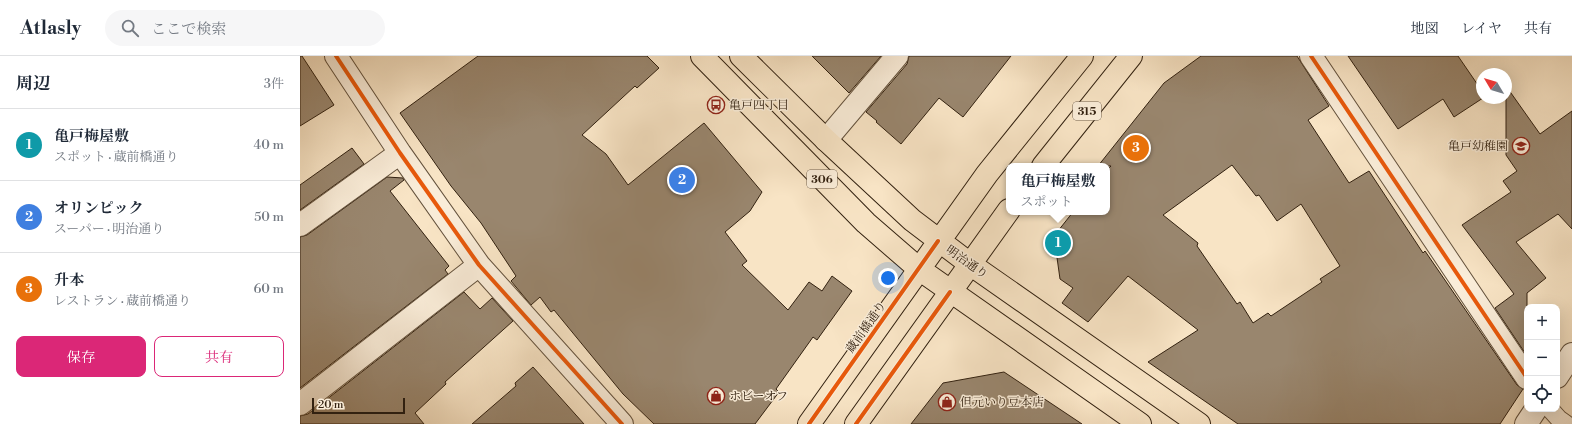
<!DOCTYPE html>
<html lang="ja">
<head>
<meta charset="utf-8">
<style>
	:root { --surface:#fff; --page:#f6f6f7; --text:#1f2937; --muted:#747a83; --line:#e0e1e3; --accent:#db2777 }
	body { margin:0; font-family:"Libre Bodoni","Noto Serif JP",serif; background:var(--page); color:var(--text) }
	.controls { position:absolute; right:12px; bottom:12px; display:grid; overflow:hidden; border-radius:8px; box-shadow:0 4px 16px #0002 }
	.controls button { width:36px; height:36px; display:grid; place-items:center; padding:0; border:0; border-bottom:1px solid var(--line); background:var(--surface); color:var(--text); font:20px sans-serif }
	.compass { position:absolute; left:1176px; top:12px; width:36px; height:36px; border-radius:50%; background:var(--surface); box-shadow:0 4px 16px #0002; rotate:308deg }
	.scale { position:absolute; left:12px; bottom:10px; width:93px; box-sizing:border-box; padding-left:4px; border:2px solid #322110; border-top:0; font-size:11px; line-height:14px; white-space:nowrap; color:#322110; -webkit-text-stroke:3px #faedd9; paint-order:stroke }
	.you { position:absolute; left:588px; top:222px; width:14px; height:14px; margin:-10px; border:3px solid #fff; border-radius:50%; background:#1a73e8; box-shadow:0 0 0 6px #1a73e833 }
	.badge { display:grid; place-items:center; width:26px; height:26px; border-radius:50%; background:var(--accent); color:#fff; font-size:13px; font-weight:700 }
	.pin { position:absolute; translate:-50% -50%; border:2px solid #fff; box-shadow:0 1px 4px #0006 }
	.popup { position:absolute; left:706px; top:107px; width:104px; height:52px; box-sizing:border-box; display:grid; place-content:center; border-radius:8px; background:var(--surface); filter:drop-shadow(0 1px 3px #0005); font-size:13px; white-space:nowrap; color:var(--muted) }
	.popup b { font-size:15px; color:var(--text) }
	.popup::after { content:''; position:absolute; left:50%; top:100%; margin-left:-8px; border:8px solid transparent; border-top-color:var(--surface) }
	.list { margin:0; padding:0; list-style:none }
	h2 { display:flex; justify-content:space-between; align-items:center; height:52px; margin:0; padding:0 16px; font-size:17px }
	h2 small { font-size:13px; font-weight:400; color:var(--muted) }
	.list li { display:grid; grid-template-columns:26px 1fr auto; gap:12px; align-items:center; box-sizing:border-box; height:72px; padding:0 16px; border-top:1px solid var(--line) }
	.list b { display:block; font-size:15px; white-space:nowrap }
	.list p { margin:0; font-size:13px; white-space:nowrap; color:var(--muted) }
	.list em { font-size:13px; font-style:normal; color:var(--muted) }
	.actions { display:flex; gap:8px; padding:12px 16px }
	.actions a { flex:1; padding:9px 0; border:1px solid var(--accent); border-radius:8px; text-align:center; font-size:14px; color:var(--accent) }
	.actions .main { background:var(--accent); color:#fff }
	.icon { flex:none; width:22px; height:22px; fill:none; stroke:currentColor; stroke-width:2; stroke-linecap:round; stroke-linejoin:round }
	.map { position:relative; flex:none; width:1272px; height:368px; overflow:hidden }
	header { display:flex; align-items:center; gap:24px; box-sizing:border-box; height:56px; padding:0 20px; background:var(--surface); border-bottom:1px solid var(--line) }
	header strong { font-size:19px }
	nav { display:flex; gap:22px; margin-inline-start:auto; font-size:14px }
	.search { width:280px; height:36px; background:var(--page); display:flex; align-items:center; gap:10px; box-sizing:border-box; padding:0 14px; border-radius:22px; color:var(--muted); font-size:15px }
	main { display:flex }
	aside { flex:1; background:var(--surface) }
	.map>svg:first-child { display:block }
</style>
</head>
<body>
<header>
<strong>Atlasly</strong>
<div class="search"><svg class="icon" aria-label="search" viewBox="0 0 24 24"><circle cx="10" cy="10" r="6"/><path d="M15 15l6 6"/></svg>ここで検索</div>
<nav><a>地図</a><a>レイヤ</a><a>共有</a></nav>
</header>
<main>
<aside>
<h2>周辺<small>3件</small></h2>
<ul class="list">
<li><span class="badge" style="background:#0f9aa8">1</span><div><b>亀戸梅屋敷</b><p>スポット · 蔵前橋通り</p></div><em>40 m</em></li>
<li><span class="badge" style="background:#3f7fe0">2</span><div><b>オリンピック</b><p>スーパー · 明治通り</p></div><em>50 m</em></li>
<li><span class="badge" style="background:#e8710a">3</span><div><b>升本</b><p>レストラン · 蔵前橋通り</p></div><em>60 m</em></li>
</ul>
<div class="actions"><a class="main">保存</a><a>共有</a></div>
</aside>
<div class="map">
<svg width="1272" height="368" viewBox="0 0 1272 368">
	<rect width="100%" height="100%" fill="#f8e4c5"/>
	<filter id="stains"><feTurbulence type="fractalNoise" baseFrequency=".005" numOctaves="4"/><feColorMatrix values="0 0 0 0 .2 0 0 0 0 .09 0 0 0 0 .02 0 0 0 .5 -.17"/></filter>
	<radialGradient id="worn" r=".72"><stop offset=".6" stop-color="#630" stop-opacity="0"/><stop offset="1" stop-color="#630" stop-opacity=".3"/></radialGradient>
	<!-- building -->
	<path fill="#99866e" stroke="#322110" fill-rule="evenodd" d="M0 0H2L34 49 0 70Z
		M178 0H347L359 12 337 32 335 30 282 79 306 98 328 129 404 67 462 136 450 155 425 176 447 205 442 209 488 254 509 226 522 235 532 220 552 235 517 284 513 281 476 333 479 336 455 368H354L323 338 254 254 251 256 240 241 231 249 211 225 216 220 181 167 151 130 100 57Z
		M512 0H581L549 37Z
		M609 0H711L663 61 639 42 601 88 576 66 577 65 566 56 607 8Z
		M901 0H997L1029 50 1008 64 1049 127 1069 115 1123 197 1125 195 1217 329 1223 333 1200 368H938L848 306 898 274 828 220 788 266 762 247 773 232 760 223 754 180 773 156H807V114L811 110H798L864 27ZM932 109 956 140 959 139 977 165 1001 148 1040 210 1020 223 1022 226 971 260 968 257 953 267 940 246 937 248 897 190 898 187 863 159Z
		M1048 0H1158L1182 35V42H1183L1154 61 1143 43 1098 73Z
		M1206 30 1240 78 1272 55V173L1258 158 1216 186 1246 222 1227 237V300L1195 252 1214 238 1162 169 1211 136 1203 125 1217 115 1206 99Z
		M52 92 64 108 0 154V129Z
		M87 121 103 122 104 124 90 135 149 210 145 214 148 218 0 332V181L7 179Z
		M164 236 180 253 192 242 213 265 145 326 146 328 115 357 124 368H0V360L8 358Z
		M233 311 284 368H172L216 330 215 327Z
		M704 316 782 368H611L643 327Z"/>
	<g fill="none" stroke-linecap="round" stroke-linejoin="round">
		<defs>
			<path id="lane" d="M1250 353 1259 363 1266 368"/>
			<path id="street" d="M36 0 100 97 179 209 322 368
				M1011 0 1227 322
				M526 84 597 0
				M0 169 100 97
				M1257 321 1272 298
				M0 348 179 209
				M1226 368 1236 353"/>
			<path id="primary" d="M402 0 566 167 619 213 840 368
				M441 0 526 84 612 164 670 208 899 368
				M743 110 831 0
				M509 368 687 118 782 0
				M556 368 709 154"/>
		</defs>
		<!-- lane casing -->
		<use href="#lane" stroke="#64523d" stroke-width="19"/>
		<!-- street casing -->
		<use href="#street" stroke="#64523d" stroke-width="24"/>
		<!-- primary casing -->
		<use href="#primary" stroke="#322110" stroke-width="24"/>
		<!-- lane -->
		<use href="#lane" stroke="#faedd9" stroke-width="17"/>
		<!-- street -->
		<use href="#street" stroke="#faedd9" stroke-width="22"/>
		<!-- primary -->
		<use href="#primary" stroke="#f8e4c5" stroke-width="22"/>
		<defs>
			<path id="cycleway" d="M36 0 100 97 179 209 322 368
				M1011 0 1227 322
				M509 368 638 185
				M556 368 650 236"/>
		</defs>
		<!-- cycleway casing -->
		<use href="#cycleway" stroke="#faedd9" stroke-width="6"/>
		<!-- cycleway -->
		<use href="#cycleway" stroke="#e8590c" stroke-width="4"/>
	</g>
	<!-- icons -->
	<defs>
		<symbol id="bus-ring" viewBox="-11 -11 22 22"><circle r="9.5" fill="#faedd9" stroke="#8f2418" stroke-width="1.5"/><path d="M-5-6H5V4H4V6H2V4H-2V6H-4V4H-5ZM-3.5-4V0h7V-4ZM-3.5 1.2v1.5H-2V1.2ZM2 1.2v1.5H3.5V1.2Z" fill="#8f2418"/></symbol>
		<symbol id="school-ring" viewBox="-11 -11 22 22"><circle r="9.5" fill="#faedd9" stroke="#8f2418" stroke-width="1.5"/><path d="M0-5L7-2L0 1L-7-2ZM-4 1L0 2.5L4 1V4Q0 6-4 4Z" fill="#8f2418"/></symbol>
		<symbol id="shop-ring" viewBox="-11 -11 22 22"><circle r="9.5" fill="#faedd9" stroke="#8f2418" stroke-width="1.5"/><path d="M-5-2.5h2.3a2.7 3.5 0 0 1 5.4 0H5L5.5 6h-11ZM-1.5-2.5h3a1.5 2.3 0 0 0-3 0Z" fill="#8f2418"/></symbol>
	</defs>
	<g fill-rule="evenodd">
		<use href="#bus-ring" x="406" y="39" width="20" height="20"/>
		<use href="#school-ring" x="1211" y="80" width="20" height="20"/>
		<use href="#shop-ring" x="406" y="330" width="20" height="20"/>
		<use href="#shop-ring" x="637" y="336" width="20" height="20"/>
	</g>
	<g text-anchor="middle" stroke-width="3" stroke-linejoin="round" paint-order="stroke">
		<!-- shield labels -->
		<g fill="#faedd9" stroke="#6e5e4c" stroke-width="1">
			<rect x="773" y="46" width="28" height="18" rx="3"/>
			<rect x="507" y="114" width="30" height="18" rx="3"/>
		</g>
		<g font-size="11" font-weight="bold" fill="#322110">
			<text x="787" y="59">315</text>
			<text x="522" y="127">306</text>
		</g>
		<!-- poi labels -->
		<g font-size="12" fill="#322110" stroke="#faedd9" text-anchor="start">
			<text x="429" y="53">亀戸四丁目</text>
			<text x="1208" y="94" text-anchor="end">亀戸幼稚園</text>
			<text x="429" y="344">ホビーオフ</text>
			<text x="660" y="350">但元いり豆本店</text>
		</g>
		<!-- street labels -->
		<g font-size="12" fill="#322110" stroke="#faedd9">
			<text transform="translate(667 206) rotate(35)" y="4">明治通り</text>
			<text transform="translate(566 271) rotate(-55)" y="4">蔵前橋通り</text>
		</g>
	</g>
	<rect width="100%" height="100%" filter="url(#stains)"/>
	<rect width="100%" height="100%" fill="url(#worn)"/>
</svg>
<div class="controls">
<button>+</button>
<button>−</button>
<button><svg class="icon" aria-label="locate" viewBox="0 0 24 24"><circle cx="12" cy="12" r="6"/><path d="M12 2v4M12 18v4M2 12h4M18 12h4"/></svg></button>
</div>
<svg class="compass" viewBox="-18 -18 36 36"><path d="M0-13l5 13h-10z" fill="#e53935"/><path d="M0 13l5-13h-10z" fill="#747a83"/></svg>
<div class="scale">20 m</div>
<div class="you"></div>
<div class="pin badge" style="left:758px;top:187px;background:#0f9aa8">1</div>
<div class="popup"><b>亀戸梅屋敷</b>スポット</div>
<div class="pin badge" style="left:382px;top:124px;background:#3f7fe0">2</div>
<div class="pin badge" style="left:836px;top:92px;background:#e8710a">3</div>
</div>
</main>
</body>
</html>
